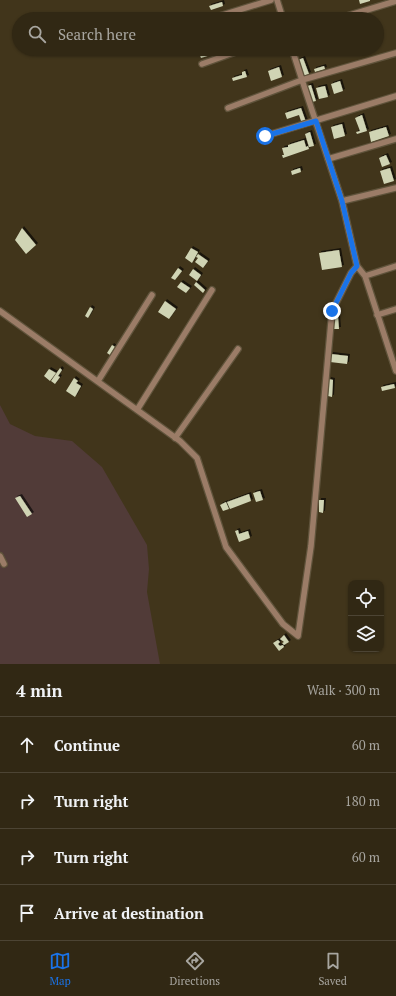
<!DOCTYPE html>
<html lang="en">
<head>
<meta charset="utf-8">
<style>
	:root { --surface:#312814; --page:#3d3422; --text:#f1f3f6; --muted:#a8a6a0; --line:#4c4434; --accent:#1a73e8 }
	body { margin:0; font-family:"PT Serif",serif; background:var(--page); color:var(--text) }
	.controls { position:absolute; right:12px; bottom:12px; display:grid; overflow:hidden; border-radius:8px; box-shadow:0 1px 3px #0004 }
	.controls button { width:36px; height:36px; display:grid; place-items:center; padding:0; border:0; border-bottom:1px solid var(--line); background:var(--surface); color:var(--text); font:20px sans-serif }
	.stop { position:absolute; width:12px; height:12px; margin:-9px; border:3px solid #1a73e8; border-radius:50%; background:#fff }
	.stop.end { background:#1a73e8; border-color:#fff; box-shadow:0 1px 4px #0008 }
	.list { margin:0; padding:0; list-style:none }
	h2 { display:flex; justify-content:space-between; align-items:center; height:52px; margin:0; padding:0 16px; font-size:17px }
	h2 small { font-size:13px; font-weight:400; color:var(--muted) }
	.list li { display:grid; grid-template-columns:26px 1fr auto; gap:12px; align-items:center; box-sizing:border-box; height:56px; padding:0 16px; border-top:1px solid var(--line) }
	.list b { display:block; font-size:15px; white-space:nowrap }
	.list em { font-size:13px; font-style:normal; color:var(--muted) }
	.icon { flex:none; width:22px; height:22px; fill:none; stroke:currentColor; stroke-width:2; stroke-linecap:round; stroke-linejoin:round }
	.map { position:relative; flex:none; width:396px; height:664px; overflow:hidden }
	.search { position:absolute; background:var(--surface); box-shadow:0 1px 3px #0004; left:12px; right:12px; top:12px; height:44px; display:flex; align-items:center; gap:10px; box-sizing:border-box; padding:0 14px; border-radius:22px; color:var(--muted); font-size:15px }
	.sheet { height:276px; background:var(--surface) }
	nav { display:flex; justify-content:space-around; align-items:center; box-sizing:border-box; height:56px; border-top:1px solid var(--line); background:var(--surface); font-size:11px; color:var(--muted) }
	nav a { display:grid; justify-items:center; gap:2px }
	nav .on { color:var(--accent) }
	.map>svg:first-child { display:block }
</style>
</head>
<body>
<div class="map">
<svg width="396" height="664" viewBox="0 0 396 664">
	<defs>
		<filter id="shadow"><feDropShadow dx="2" dy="-2" stdDeviation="0" flood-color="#0009"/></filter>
	</defs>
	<rect width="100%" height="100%" fill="#41351b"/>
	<!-- green -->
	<path fill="#513b38" d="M0 405 10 424 35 436 72 441 102 467 147 545 149 569 147 592 160 664H0Z"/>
	<!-- building -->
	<path fill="#d0d4b4" filter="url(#shadow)" d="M359 0H370V1L360 4Z
		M222 2 223 6 211 10 209 6Z
		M201 49H209L211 55 201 58 198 50Z
		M303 58 309 74 303 76 298 60Z
		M324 66 325 69 315 72 314 69Z
		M279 67 282 77 271 81 268 71Z
		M245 71 247 77 233 81 232 78 242 75V72Z
		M340 81 343 91 334 94 331 84Z
		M311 85 316 101 312 102 307 86Z
		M325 86 328 97 319 99 316 88Z
		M301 108 306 122 302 124 299 115 287 119 285 113Z
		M362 115 367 131 357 134 356 132 360 131 355 118Z
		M342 124 345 136 334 139 331 127Z
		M386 127 389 136 371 142 369 132Z
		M310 132 314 146 309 147 305 134Z
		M304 140 306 147 308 146 309 149 283 158 282 155H284L282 148 288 147V145Z
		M386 155 390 164 382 167 379 158Z
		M300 168 301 172 292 175 291 171Z
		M390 168 394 181 384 184 380 171Z
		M22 228 36 245 26 254 15 240Z
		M191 248 198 252 192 263 185 258Z
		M339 250 342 267 322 270 319 253Z
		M198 254 208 261 203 268 195 262 198 258 196 257Z
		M178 268 182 271 175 280 171 278Z
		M193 269 201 275 197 281 189 275Z
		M181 282 190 288 186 293 177 287Z
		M196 282 205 290 203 293 194 285Z
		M165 301 176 309 169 319 158 312Z
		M90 307 93 309 88 318 85 316Z
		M334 317H338L339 329H334Z
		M112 345 115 347 110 355 107 353Z
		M331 354 348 356 347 364 330 362Z
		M60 368 62 370 58 376 60 377 55 384 51 381Z
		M49 369 56 373 50 381 44 376Z
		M74 378 78 381 76 383 81 386 75 397 66 391Z
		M329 379 333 380 332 397 328 396Z
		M394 384 395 388 382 391 381 387Z
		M260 491 263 500 256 502 253 493Z
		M249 494 251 501 230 509 227 502Z
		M20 496 32 514 27 517 15 498Z
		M319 500H324L323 513 319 512Z
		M226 502 229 509 223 511 220 505Z
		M238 530 239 534 248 531 250 538 239 542 235 531Z
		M284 635 289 642 284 645 282 643 284 642 280 639Z
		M278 640 280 642 278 644 280 646 283 645 284 647 279 651 273 643Z"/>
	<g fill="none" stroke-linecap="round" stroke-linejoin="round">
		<defs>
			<path id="minor" d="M277 0 283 19
				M210 19 271 0
				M337 19 396 1
				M292 49 302 80 342 201 357 266 365 276 396 371
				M202 64 244 49
				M228 108 302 80 396 53
				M265 136 396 96
				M328 159 396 139
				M342 201 396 188
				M365 276 396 266
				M0 311 180 441 197 458 226 547 283 624 298 636 311 546 332 311 351 273 357 266
				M377 315 396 309
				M98 381 152 295
				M137 410 212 290
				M175 438 238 349
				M0 556 4 564"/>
		</defs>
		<!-- minor casing -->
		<use href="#minor" stroke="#5f533b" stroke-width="8"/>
		<!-- minor -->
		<use href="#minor" stroke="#9b7c67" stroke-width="5.5"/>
	</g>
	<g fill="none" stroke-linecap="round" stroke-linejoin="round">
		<!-- route -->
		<path stroke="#1a73e8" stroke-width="5" d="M265 136 316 121 342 201 357 266 351 273 332 311"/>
	</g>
</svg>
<div class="controls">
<button><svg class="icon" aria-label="locate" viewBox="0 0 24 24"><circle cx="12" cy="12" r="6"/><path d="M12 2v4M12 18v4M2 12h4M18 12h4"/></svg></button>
<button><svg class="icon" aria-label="layers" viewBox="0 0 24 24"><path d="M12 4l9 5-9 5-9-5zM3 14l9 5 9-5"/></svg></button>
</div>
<div class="stop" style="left:265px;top:136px"></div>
<div class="stop end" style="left:332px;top:311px"></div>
<div class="search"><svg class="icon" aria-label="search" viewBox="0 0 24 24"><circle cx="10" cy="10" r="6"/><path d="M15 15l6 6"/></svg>Search here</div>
</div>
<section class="sheet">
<h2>4 min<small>Walk · 300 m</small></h2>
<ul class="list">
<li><svg class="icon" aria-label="ahead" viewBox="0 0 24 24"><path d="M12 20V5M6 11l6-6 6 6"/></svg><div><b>Continue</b></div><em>60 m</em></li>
<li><svg class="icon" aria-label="right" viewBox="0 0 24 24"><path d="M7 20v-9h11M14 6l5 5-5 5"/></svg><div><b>Turn right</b></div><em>180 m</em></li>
<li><svg class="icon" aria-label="right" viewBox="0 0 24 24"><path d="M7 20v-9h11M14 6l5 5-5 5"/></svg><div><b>Turn right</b></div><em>60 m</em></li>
<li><svg class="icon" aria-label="arrive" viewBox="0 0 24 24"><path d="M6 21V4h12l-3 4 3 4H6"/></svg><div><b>Arrive at destination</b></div></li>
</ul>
</section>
<nav>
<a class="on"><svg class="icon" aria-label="map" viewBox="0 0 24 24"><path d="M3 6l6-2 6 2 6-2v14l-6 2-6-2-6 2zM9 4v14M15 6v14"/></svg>Map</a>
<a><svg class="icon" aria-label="directions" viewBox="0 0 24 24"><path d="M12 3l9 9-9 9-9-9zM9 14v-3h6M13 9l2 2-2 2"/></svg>Directions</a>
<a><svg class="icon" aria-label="saved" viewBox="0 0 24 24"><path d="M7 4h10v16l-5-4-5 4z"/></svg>Saved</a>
</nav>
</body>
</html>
